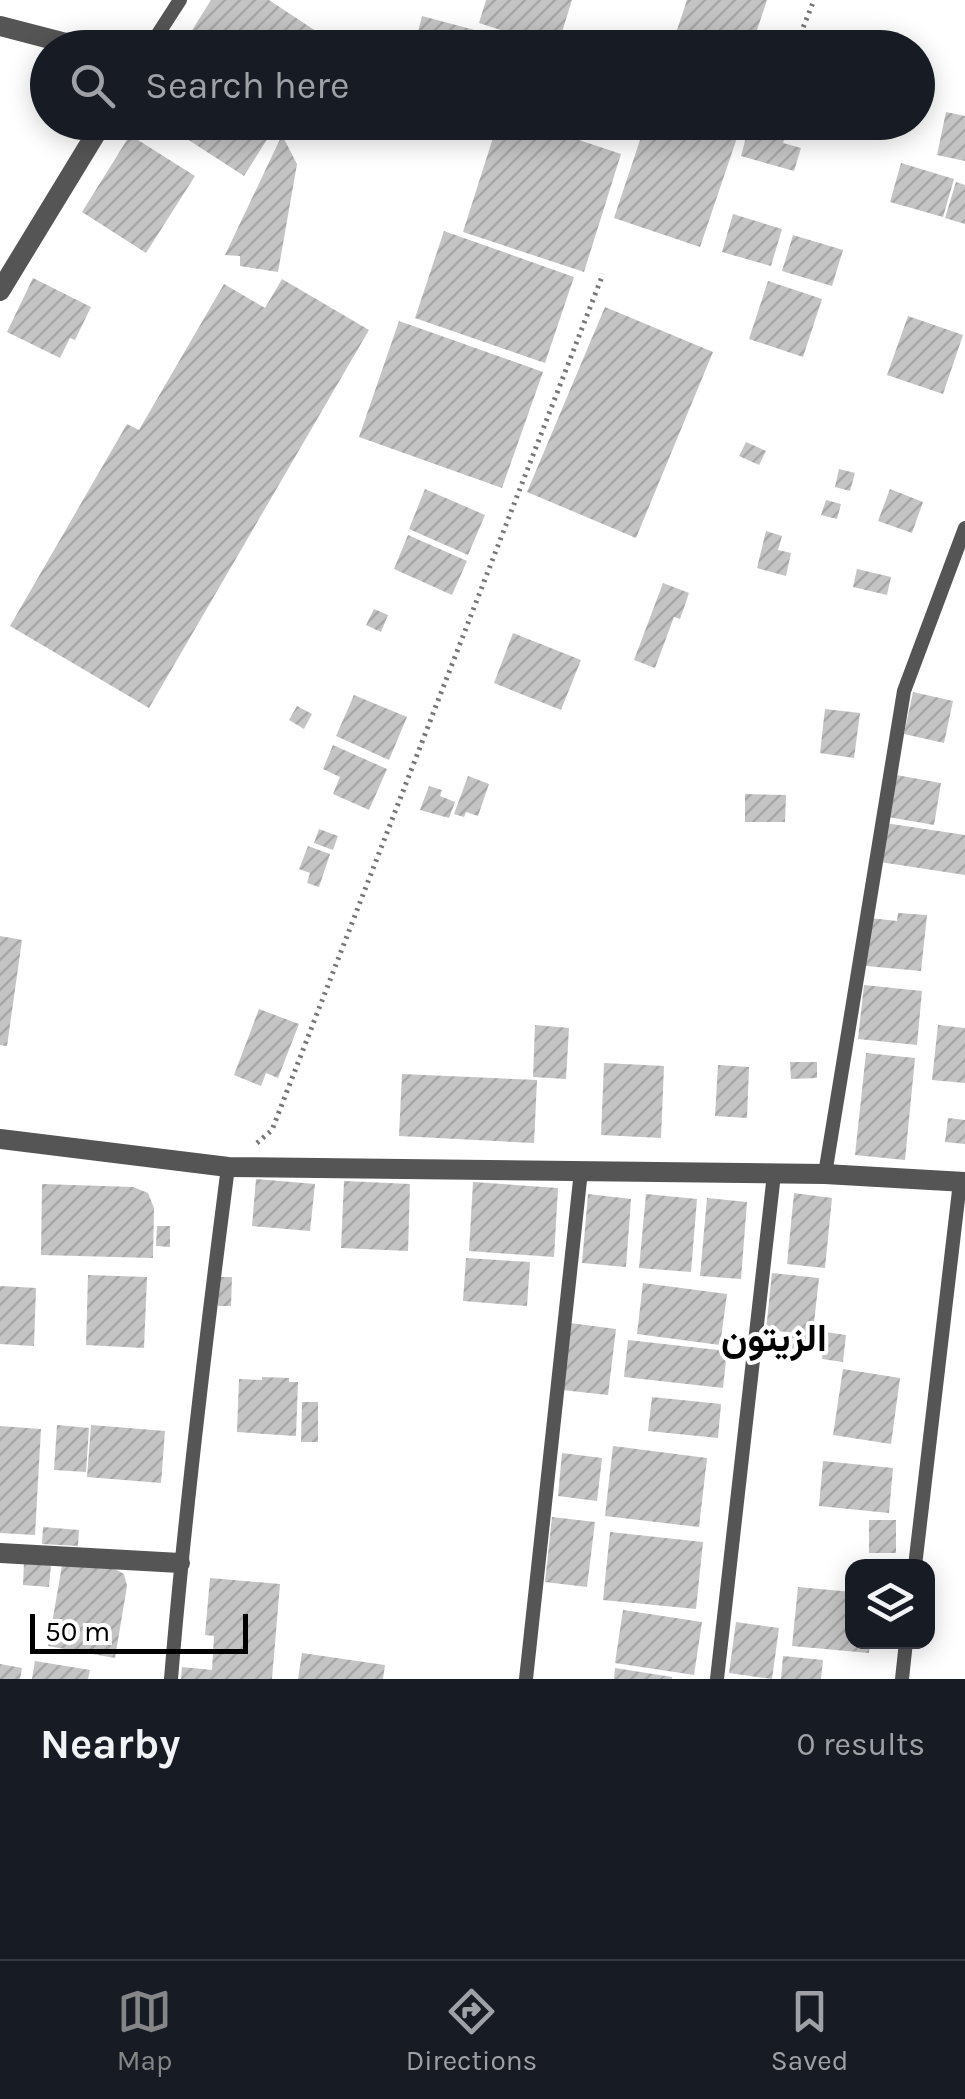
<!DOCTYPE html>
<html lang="en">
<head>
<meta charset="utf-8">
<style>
	:root { --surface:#171b24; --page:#20242c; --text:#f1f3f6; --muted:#9ea1a6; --line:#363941; --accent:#858687 }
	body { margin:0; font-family:Karla,Vazirmatn,sans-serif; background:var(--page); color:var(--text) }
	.controls { position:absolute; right:30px; bottom:30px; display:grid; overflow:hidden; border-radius:20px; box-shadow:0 5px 25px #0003 }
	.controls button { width:90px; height:90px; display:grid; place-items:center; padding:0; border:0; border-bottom:2px solid var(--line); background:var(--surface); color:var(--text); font:50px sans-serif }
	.scale { position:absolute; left:30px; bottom:25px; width:218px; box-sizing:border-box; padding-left:10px; border:5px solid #000; border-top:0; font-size:28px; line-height:35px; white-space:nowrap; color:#000; -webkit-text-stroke:8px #fff; paint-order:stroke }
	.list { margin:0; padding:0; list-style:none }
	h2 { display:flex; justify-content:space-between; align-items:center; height:130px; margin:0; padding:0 40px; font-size:42px }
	h2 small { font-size:32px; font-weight:400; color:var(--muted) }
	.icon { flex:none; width:55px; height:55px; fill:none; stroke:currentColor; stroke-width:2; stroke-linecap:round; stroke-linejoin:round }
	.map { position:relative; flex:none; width:965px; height:1679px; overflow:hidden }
	.search { position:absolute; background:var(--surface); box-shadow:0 5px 25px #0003; left:30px; right:30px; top:30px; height:110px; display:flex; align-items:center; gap:25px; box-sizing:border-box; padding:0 35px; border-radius:55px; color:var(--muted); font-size:38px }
	.sheet { height:280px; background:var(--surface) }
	nav { display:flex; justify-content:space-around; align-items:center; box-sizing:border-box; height:140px; border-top:2px solid var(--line); background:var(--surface); font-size:28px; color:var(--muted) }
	nav a { display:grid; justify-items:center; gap:5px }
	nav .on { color:var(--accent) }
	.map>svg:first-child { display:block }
</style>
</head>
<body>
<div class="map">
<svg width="965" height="1679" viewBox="0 0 965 1679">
	<defs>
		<pattern id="building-hatch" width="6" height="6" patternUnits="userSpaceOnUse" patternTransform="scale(2.5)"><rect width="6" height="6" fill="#c4c4c4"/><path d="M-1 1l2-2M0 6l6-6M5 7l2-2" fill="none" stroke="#a7a7a7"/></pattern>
	</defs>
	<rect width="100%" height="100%" fill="#fff"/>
	<!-- building -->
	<path fill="url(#building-hatch)" d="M211 0H269L331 41 327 48H181Z
		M486 0H572L557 48 479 23Z
		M687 0H767L751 48H671Z
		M422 16 482 32 478 48H414Z
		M946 112 965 116V161L937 155Z
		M161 122H278L244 176Z
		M498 122H525L621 154 584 272 463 232Z
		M646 122H731L741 126 700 247 614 218Z
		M750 122H770L788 128 783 143 801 148 794 171 741 156Z
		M130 135 195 176 146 253 82 212Z
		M282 135 297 164 278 272 240 266V256L225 255Z
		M901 163 954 179 943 217 890 202Z
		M956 182 965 185V224L945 218Z
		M733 214 782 229 771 266 722 252Z
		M444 231 574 277 545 363 415 318Z
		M793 235 843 250 832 286 782 271Z
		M33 278 91 307 75 340 70 338 60 358 7 332Z
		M282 279 369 330 149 708 10 626 127 424 139 430 224 284 265 308Z
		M768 281 822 299 803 357 749 339Z
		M605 307 713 352 636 538 527 492Z
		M908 316 963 335 943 394 887 375Z
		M399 321 543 372 502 488 359 437Z
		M746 442 766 451 759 465 739 456Z
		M839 469 855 473 850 491 835 487Z
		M425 489 485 515 468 555 409 529Z
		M890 489 923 502 912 533 878 521Z
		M826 500 841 504 837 519 821 515Z
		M766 531 782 536 778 550 791 553 786 576 757 568Z
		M408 535 467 561 452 595 394 569Z
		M857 569 891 577 887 595 853 587Z
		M663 583 689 593 680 619 674 617 655 668 634 660Z
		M374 609 388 615 381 632 366 625Z
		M513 633 581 660 561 710 494 683Z
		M913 692 953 701 944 743 904 734Z
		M354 695 407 717 389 760 336 736Z
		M297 706 312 714 304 729 289 720Z
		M825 709 860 713 854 758 820 753Z
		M333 745 387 769 369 810 333 794 340 777 323 769Z
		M896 775 941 783 934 825 888 817Z
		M468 776 489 784 478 816 466 812 464 817 454 814Z
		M429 786 442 790 440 796 455 802 449 818 420 810Z
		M745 794 786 795 785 822H745Z
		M885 823 965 835V875L880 862Z
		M319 829 338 836 333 850 314 843Z
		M308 846 330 854 319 887 307 883 310 873 299 869Z
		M898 913 927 915 921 971 866 966 870 918 897 921Z
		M0 936 22 940 7 1046 0 1045Z
		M864 985 922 991 917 1045 858 1039Z
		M259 1009 299 1024 278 1078 266 1073 261 1086 234 1075Z
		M535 1025 569 1028 566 1079 533 1077Z
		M938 1025 965 1028V1083L932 1080Z
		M866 1053 915 1058 905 1160 855 1155Z
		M790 1062H817V1078L791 1079Z
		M604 1063 664 1066 661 1138 601 1135Z
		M718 1065 749 1067 747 1118 715 1116Z
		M402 1074 537 1080 534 1143 399 1136Z
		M948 1118 965 1120V1144L945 1142Z
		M256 1179 315 1184 310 1231 252 1226Z
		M344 1181 410 1184 408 1251 341 1248Z
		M473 1182 558 1188 554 1257 469 1251Z
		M42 1184 133 1187 148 1193 154 1208 153 1258 41 1255Z
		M794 1193 832 1198 825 1268 787 1264Z
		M588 1194 631 1199 626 1267 582 1263Z
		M646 1194 697 1199 691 1272 639 1268Z
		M707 1198 747 1202 741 1279 700 1276Z
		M157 1226H170V1247L156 1246Z
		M466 1258 530 1262 527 1306 463 1301Z
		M772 1273 819 1278 811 1350 787 1348 788 1332 766 1330Z
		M88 1275 147 1277 144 1348 86 1345Z
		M219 1277H232L231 1306H218Z
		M643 1283 727 1294 720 1345 637 1334Z
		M0 1286 36 1288 34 1346 0 1344Z
		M570 1323 616 1329 608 1395 562 1390Z
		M825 1332 846 1335 843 1362 822 1359Z
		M628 1340 727 1351 723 1388 624 1377Z
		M843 1369 900 1378 891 1444 833 1435Z
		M262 1377 289 1378V1382H298L296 1436 237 1432 239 1379 262 1380Z
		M652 1397 721 1404 718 1438 648 1431Z
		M302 1402H318V1442H301Z
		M57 1425 89 1428 86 1472 54 1470Z
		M91 1425 165 1431 161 1483 87 1477Z
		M0 1426 41 1429 35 1535 0 1533Z
		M613 1446 707 1458 699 1527 605 1516Z
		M562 1453 602 1458 597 1501 558 1496Z
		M823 1461 893 1468 889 1513 819 1506Z
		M552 1517 595 1522 587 1587 545 1582Z
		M869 1520H896V1553H869Z
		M43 1527 79 1530 78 1546 42 1544Z
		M610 1532 703 1542 696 1609 603 1600Z
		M63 1560 115 1569 124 1574 127 1586 115 1658 48 1646Z
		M24 1562 51 1564 49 1587 23 1585Z
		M210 1578 280 1584 272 1679H181L182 1667 212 1670 214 1636 205 1635Z
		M798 1587 852 1592V1642H870L869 1653 792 1646Z
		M623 1610 702 1622 694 1675 615 1663Z
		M736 1622 779 1628 772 1679 729 1673Z
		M302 1653 385 1665 383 1679H298Z
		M783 1656 823 1660 821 1679H781Z
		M35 1661 90 1670 88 1679H32Z
		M0 1664 22 1668 20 1679H0Z
		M615 1668 672 1677V1679H614Z"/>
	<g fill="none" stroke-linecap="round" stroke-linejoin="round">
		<!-- path -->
		<path stroke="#777" stroke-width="5" stroke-dasharray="2.5 5" stroke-linecap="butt" d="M795 48 814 0
			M257 1143 272 1130 603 274"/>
		<!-- lane -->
		<path stroke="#555" stroke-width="14" d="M149 48 180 0
			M825 1174 904 691 965 528
			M915 1566 960 1182
			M171 1679C185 1508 206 1337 228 1167
			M526 1679 581 1171
			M717 1679 774 1174
			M902 1679 906 1642"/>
		<!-- street -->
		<path stroke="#555" stroke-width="20" d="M0 26 85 48
			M0 291 103 122
			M0 1139 228 1167 825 1174 965 1182
			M0 1553 180 1563"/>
	</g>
	<g text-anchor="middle" stroke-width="8" stroke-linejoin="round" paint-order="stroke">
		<!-- district labels -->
		<g font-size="38" font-weight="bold" fill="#000" stroke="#fff">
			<text x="774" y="1351">الزيتون</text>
		</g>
	</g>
</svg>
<div class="controls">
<button><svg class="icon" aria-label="layers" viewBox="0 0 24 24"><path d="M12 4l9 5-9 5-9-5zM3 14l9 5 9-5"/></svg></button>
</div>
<div class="scale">50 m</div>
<div class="search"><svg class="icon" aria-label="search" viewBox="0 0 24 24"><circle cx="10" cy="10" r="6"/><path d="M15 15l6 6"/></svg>Search here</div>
</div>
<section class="sheet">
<h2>Nearby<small>0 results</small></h2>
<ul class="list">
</ul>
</section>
<nav>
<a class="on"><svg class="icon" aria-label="map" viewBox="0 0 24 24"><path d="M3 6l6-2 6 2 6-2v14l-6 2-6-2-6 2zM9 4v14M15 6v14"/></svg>Map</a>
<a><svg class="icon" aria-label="directions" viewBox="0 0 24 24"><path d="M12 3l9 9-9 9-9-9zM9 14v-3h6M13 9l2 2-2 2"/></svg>Directions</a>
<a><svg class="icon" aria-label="saved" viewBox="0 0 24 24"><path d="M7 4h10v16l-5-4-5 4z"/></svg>Saved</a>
</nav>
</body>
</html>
